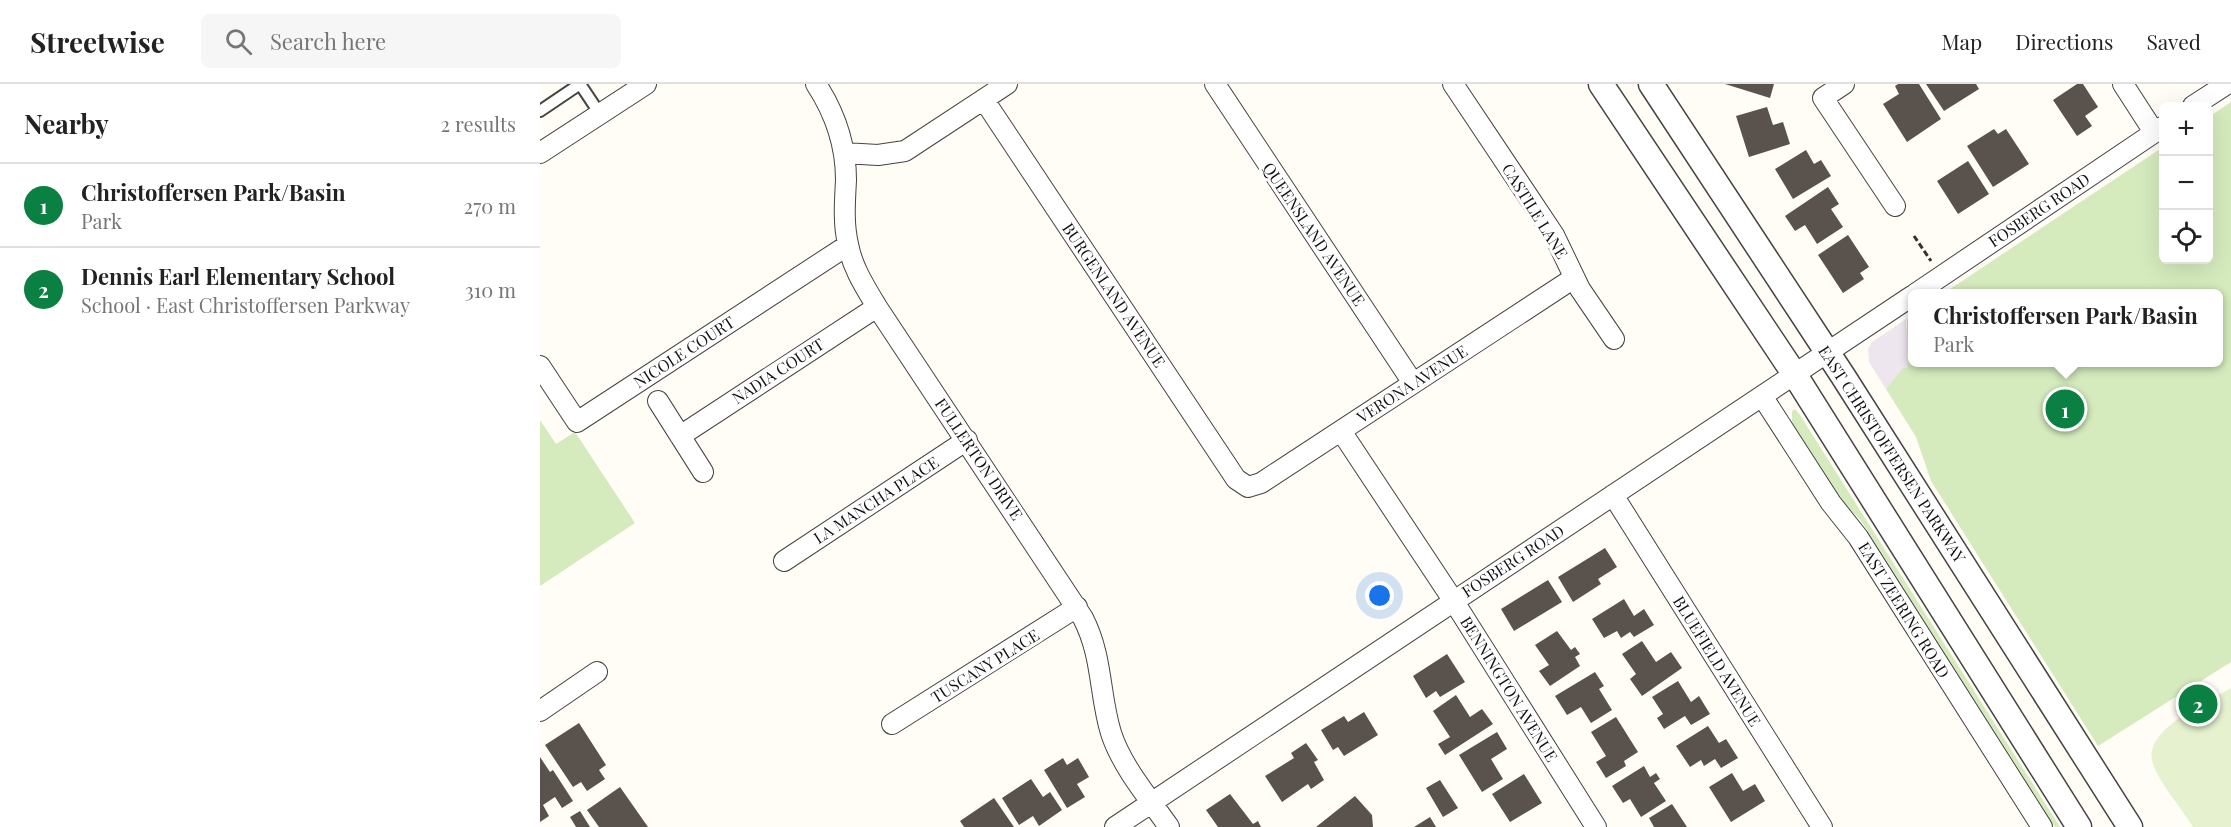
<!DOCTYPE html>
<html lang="en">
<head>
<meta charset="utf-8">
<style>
	:root { --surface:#fff; --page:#f6f6f6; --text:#222; --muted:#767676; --line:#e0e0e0; --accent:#0b8043 }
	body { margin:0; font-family:"Playfair Display",serif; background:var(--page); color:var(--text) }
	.controls { position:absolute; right:18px; top:18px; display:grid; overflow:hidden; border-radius:9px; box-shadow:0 6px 24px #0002 }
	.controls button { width:54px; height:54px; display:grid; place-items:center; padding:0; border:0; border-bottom:2px solid var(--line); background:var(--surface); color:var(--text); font:30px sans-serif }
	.you { position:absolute; left:840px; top:512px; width:21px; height:21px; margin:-15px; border:4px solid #fff; border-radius:50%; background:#1a73e8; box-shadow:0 0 0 9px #1a73e833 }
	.badge { display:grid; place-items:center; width:39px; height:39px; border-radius:50%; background:var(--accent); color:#fff; font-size:20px; font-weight:700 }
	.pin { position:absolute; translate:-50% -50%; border:3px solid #fff; box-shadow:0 2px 6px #0006 }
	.popup { position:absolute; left:1368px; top:205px; width:315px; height:78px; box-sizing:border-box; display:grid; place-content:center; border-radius:9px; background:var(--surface); filter:drop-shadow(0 2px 4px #0005); font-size:20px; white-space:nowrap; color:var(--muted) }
	.popup b { font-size:22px; color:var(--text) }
	.popup::after { content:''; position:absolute; left:50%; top:100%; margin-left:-12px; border:12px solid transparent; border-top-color:var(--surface) }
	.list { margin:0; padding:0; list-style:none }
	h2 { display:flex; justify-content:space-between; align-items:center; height:78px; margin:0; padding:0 24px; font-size:26px }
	h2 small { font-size:20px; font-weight:400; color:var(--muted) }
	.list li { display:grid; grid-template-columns:39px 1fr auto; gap:18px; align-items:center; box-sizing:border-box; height:84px; padding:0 24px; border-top:2px solid var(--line) }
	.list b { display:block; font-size:22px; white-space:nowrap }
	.list p { margin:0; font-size:20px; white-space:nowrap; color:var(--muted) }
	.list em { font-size:20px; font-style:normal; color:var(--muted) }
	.icon { flex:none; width:33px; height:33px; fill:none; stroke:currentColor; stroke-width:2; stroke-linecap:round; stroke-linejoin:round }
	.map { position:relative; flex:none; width:1691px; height:743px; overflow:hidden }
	header { display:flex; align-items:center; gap:36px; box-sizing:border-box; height:84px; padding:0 30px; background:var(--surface); border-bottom:2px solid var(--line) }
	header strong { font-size:28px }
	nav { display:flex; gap:33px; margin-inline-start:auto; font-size:21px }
	.search { width:420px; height:54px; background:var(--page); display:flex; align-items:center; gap:15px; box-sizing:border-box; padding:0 21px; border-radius:9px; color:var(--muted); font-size:22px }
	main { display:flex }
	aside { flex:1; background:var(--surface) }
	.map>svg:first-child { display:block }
</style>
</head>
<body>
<header>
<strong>Streetwise</strong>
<div class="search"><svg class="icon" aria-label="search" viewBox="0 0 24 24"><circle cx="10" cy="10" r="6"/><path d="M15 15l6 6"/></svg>Search here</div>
<nav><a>Map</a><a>Directions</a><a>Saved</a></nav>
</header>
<main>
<aside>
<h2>Nearby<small>2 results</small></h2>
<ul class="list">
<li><span class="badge">1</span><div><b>Christoffersen Park/Basin</b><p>Park</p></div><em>270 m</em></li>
<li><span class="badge">2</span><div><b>Dennis Earl Elementary School</b><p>School · East Christoffersen Parkway</p></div><em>310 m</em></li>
</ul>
</aside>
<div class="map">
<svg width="1691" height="743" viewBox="0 0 1691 743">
	<rect width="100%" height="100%" fill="#fffdf5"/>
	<!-- industrial -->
	<path fill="#eee6ef" d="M1366 235 1367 253 1370 254 1367 285 1346 305 1329 278 1328 265 1332 258Z"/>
	<!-- green -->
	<path fill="#d5ebbd" d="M1691 18V578L1558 662 1391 397 1376 353 1346 305 1363 284H1367L1370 254 1367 253V235L1372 231V278H1678V210L1404 209 1623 63 1624 176H1668L1669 33Z
		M1255 325 1260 331 1520 743H1515L1322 438 1294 408 1252 341V327Z
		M0 336 16 360 35 348 95 439 0 502Z"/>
	<!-- pitch -->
	<path fill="#e6f2cf" d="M1691 604V743H1653C1641 723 1621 702 1613 680 1601 646 1668 618 1691 604Z"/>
	<!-- building -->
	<path fill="#5a524d" d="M1185 0H1234L1230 14Z
		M1358 0H1379L1401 35 1367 58 1343 20 1359 10 1355 2Z
		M1386 0H1436L1439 5 1404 27Z
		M1537 0H1543L1558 23 1545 32 1552 42 1537 52 1513 16Z
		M1227 23 1233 41 1243 38 1250 60 1209 73 1196 32Z
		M1454 45 1458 50 1466 45 1489 80 1453 103 1427 62Z
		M1266 66 1274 80 1281 76 1291 92 1253 115 1235 85Z
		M1428 77 1449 110 1418 130 1397 97Z
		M1288 103 1299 120 1291 125 1303 143 1277 160 1265 141 1255 147 1245 132Z
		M1308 151 1329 183 1320 189 1324 195 1303 209 1278 171Z
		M1065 464 1077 483 1058 495 1061 500 1033 518 1018 493Z
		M1008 496 1022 518 974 547 961 525Z
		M1084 515 1094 532 1104 525 1114 541 1094 553 1090 548 1081 554 1077 547 1064 554 1052 535Z
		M1017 547 1031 566 1035 563 1040 570 1035 573 1040 582 1010 602 999 587 1009 581 995 561Z
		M1102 557 1116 578 1131 568 1142 584 1102 612 1090 595 1096 590 1082 570Z
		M907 570 925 598 900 613 896 607 886 614 873 592Z
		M1055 588 1064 602 1059 605 1072 626 1051 639 1041 623 1027 631 1015 612Z
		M1138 597 1151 618 1159 612 1170 630 1151 641 1145 632 1124 645 1117 634 1123 630 1112 613Z
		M916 611 930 633 942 625 953 640 905 671 898 660 910 653 893 627Z
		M824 628 838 651 804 672 798 663 793 666 781 646 804 632 808 638Z
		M1076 633 1098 668 1084 677 1086 682 1066 694 1056 678 1066 672 1051 648Z
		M39 639 66 681 59 686 65 695 47 707 41 698 33 703 5 661Z
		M1168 642 1179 659 1186 655 1198 674 1181 684 1175 675 1164 682 1161 676 1150 683 1136 662Z
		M957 648 967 665 951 675 963 695 942 708 919 671Z
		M766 659 778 676 774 678 784 696 771 705 768 700 742 718 725 692 754 674 751 669Z
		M0 673 10 688 13 686 33 717 22 724 15 713 3 721 9 732 0 738Z
		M523 674 527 681 538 674 549 693 537 700 545 713 527 724 504 686Z
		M1104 682 1110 693 1116 689 1120 695 1114 699 1126 717 1101 733 1090 715 1083 719 1072 702Z
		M1192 689 1203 707 1215 700 1225 717 1191 738 1169 703Z
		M984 690 1002 719 970 738 952 710Z
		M491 695 503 713 510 708 522 726 499 742 493 732 479 741 462 714Z
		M900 696 918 724 903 733 886 704Z
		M80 703 108 743H59L47 726Z
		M690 710 713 740 718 737 721 743H678L666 726Z
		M815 712 832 731 833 743H776Z
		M454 714 474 743H424L420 737Z
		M1132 720 1147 743H1114L1109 734Z
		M40 727 50 743H36L30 733Z
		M890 733 896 743H874Z"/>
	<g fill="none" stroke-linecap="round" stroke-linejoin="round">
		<defs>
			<path id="service" d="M40 0 60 30
				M0 27 40 0"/>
			<path id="minor" d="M276 0C295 29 306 61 306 96 305 117 303 138 308 160 312 183 325 203 337 223L543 534C563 573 559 610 571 649 582 683 609 714 629 743
				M675 0 873 299
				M913 0 1014 151 1040 205 1074 255
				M1304 0 1283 14 1355 122
				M1583 0 1614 48
				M444 16 696 395 708 403 721 399 1034 194
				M1653 22 1687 0
				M0 69 106 0
				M304 69 338 71 365 67 467 0
				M1375 210 1624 42
				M0 282 37 338 308 161
				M1222 312 1291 419 1318 453 1502 743
				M118 317 163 388
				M801 347 913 516 1056 743
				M140 352 337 223
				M1073 411 1282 743
				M244 477 427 356
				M0 627 57 588
				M352 640 537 523
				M575 743 1372 212"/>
			<path id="tertiary" d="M1061 0 1255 291 1539 743
				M1111 0 1303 292 1590 743"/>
		</defs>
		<!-- service casing -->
		<use href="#service" stroke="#444" stroke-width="14"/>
		<!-- minor casing -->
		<use href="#minor" stroke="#444" stroke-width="22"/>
		<!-- tertiary casing -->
		<use href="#tertiary" stroke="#444" stroke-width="27"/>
		<!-- path -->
		<path stroke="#333" stroke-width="3" stroke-dasharray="6 3" stroke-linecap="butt" d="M1374 152 1391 177"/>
		<!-- service -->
		<use href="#service" stroke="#fff" stroke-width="10"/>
		<!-- minor -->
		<use href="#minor" stroke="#fff" stroke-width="20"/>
		<!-- tertiary -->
		<use href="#tertiary" stroke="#fff" stroke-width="24"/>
	</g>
	<g text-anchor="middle" stroke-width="6" stroke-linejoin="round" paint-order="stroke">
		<!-- street labels -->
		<g font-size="16" fill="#111" stroke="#fff">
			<text transform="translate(1499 126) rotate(-34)" y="6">FOSBERG ROAD</text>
			<text transform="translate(995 127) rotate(58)" y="6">CASTILE LANE</text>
			<text transform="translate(774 150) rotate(56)" y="6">QUEENSLAND AVENUE</text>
			<text transform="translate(574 211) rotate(56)" y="6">BURGENLAND AVENUE</text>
			<text transform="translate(144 268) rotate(-33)" y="6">NICOLE COURT</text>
			<text transform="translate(238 287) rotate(-33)" y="6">NADIA COURT</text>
			<text transform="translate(872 300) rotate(-33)" y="6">VERONA AVENUE</text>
			<text transform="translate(1352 370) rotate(57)" y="6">EAST CHRISTOFFERSEN PARKWAY</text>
			<text transform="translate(439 375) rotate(56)" y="6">FULLERTON DRIVE</text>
			<text transform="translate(336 416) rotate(-33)" y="6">LA MANCHA PLACE</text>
			<text transform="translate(973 477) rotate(-33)" y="6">FOSBERG ROAD</text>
			<text transform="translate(1364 526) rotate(58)" y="6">EAST ZEERING ROAD</text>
			<text transform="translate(1177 577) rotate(58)" y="6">BLUEFIELD AVENUE</text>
			<text transform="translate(445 582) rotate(-32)" y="6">TUSCANY PLACE</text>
			<text transform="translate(969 605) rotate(58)" y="6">BENNINGTON AVENUE</text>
		</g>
	</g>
</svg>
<div class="controls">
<button>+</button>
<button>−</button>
<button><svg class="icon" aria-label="locate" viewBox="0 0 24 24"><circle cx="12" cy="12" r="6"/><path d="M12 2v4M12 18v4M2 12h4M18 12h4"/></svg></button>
</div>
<div class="you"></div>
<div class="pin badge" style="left:1525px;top:325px">1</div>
<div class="popup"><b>Christoffersen Park/Basin</b>Park</div>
<div class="pin badge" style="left:1658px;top:620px">2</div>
</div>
</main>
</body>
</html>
